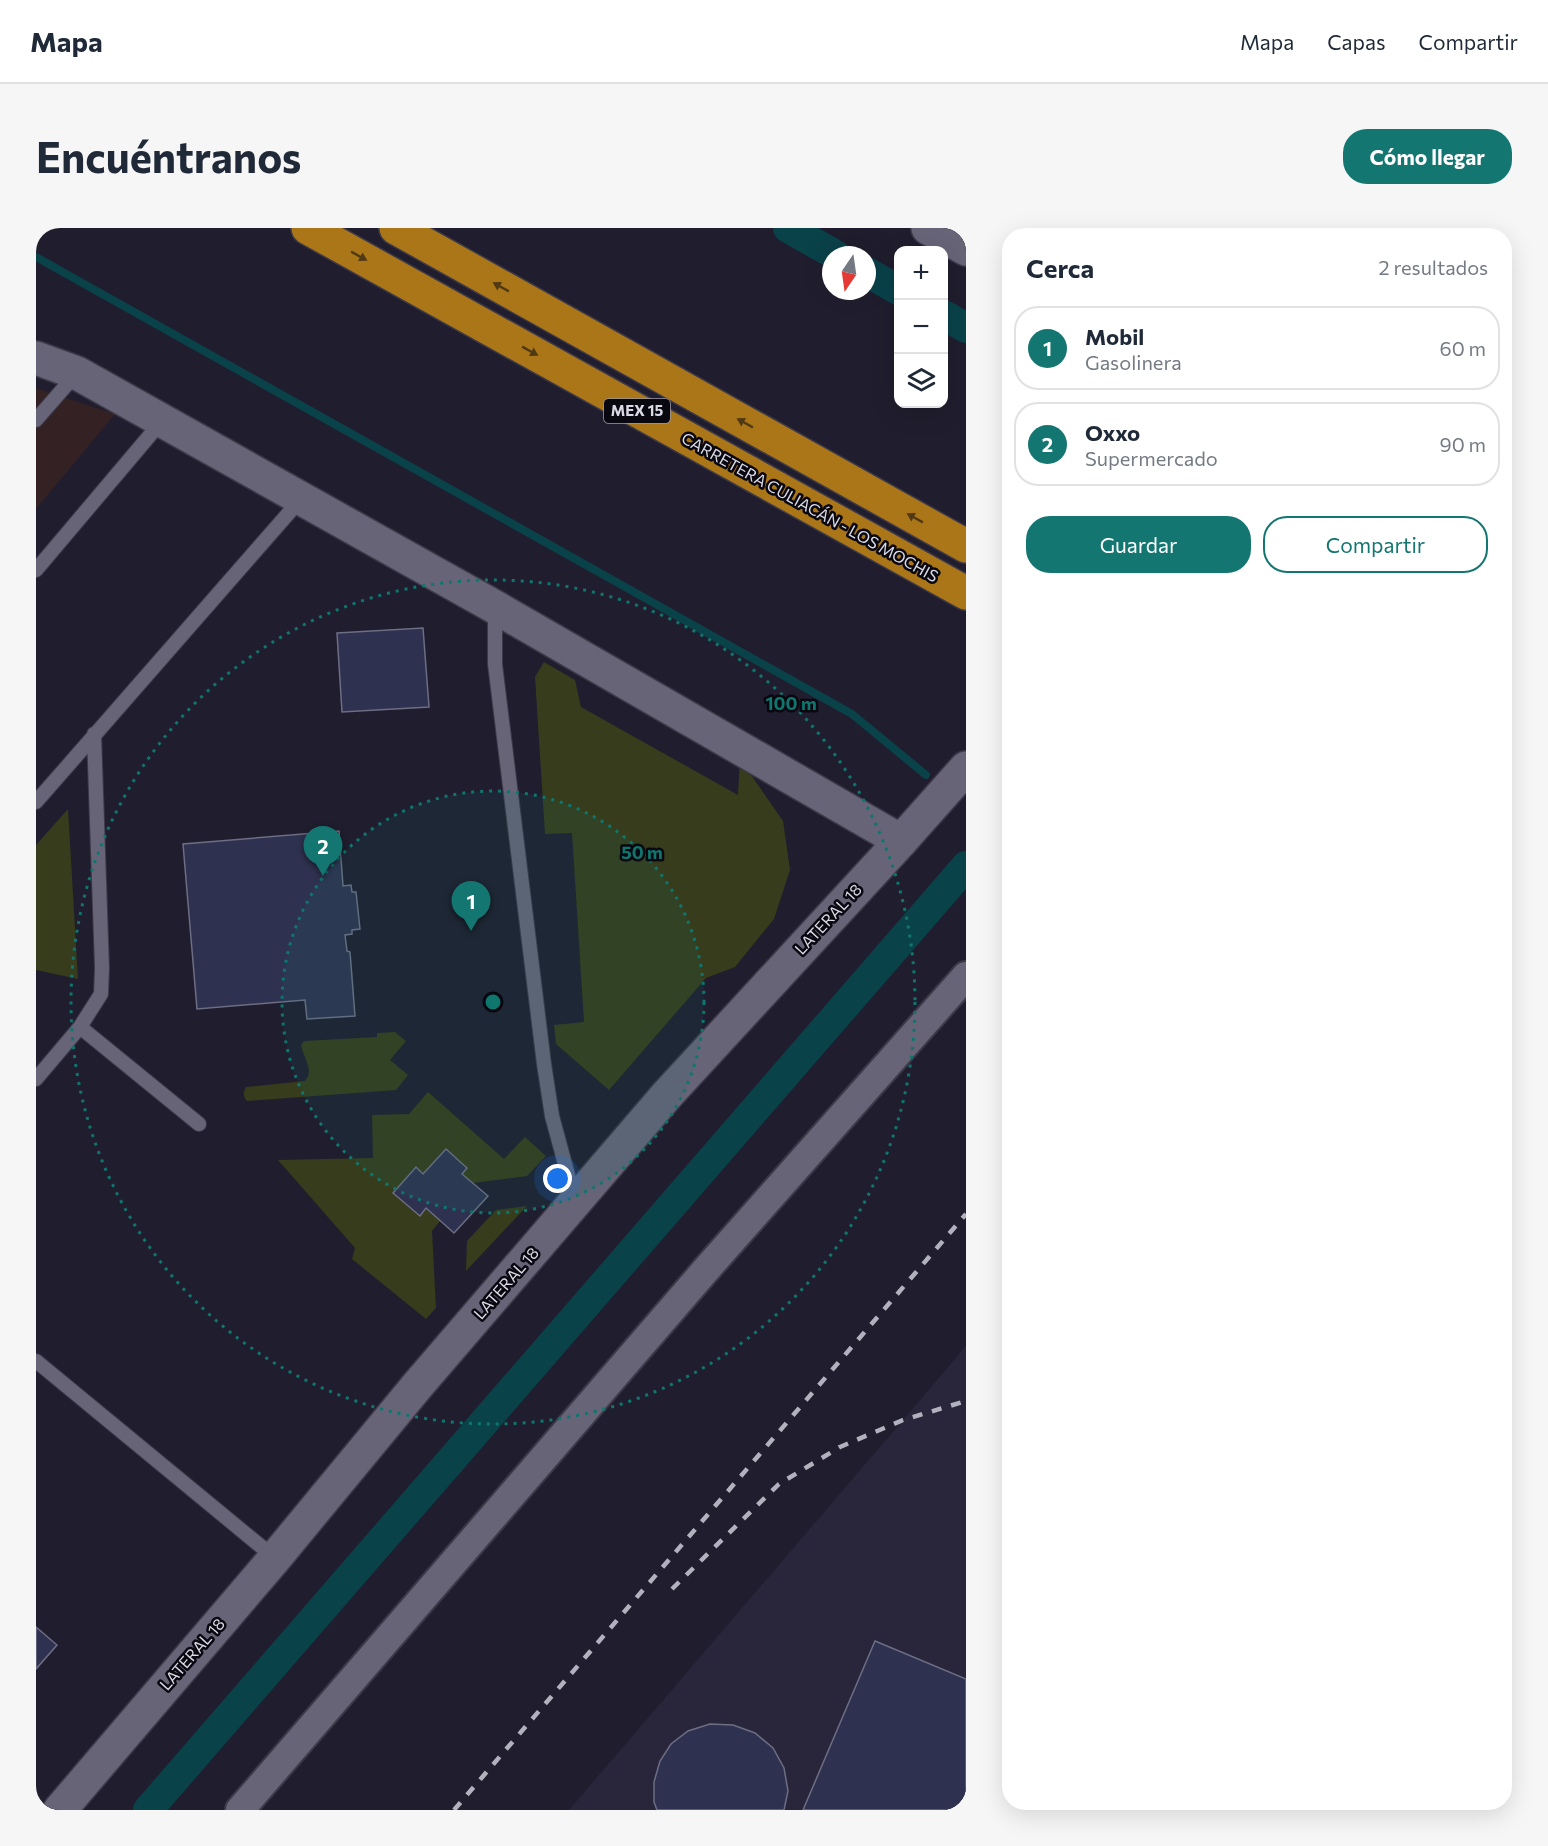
<!DOCTYPE html>
<html lang="es">
<head>
<meta charset="utf-8">
<style>
	:root { --surface:#fff; --page:#f6f6f7; --text:#1f2937; --muted:#747a83; --line:#e0e1e3; --accent:#147670 }
	body { margin:0; font-family:Commissioner,sans-serif; background:var(--page); color:var(--text) }
	.controls { position:absolute; right:18px; top:18px; display:grid; overflow:hidden; border-radius:12px; box-shadow:0 6px 24px #0002 }
	.controls button { width:54px; height:54px; display:grid; place-items:center; padding:0; border:0; border-bottom:2px solid var(--line); background:var(--surface); color:var(--text); font:30px sans-serif }
	.compass { position:absolute; left:786px; top:18px; width:54px; height:54px; border-radius:50%; background:var(--surface); box-shadow:0 6px 24px #0002; rotate:193deg }
	.you { position:absolute; left:522px; top:951px; width:21px; height:21px; margin:-15px; border:4px solid #fff; border-radius:50%; background:#1a73e8; box-shadow:0 0 0 9px #1a73e833 }
	.badge { display:grid; place-items:center; width:39px; height:39px; border-radius:50%; background:var(--accent); color:#fff; font-size:20px; font-weight:700 }
	.pin { position:absolute; translate:-50% -50px; filter:drop-shadow(0 2px 3px #0008) }
	.pin::after { content:''; position:absolute; top:32px; width:21px; height:18px; background:inherit; clip-path:polygon(0 0,100% 0,50% 100%) }
	.list { margin:0; padding:0; list-style:none }
	h2 { display:flex; justify-content:space-between; align-items:center; height:78px; margin:0; padding:0 24px; font-size:26px }
	h2 small { font-size:20px; font-weight:400; color:var(--muted) }
	.list li { display:grid; grid-template-columns:39px 1fr auto; gap:18px; align-items:center; box-sizing:border-box; height:84px; margin:0 12px 12px; padding:0 12px; border:2px solid var(--line); border-radius:24px }
	.list b { display:block; font-size:22px; white-space:nowrap }
	.list p { margin:0; font-size:20px; white-space:nowrap; color:var(--muted) }
	.list em { font-size:20px; font-style:normal; color:var(--muted) }
	.actions { display:flex; gap:12px; padding:18px 24px }
	.actions a { flex:1; padding:14px 0; border:2px solid var(--accent); border-radius:24px; text-align:center; font-size:21px; color:var(--accent) }
	.actions .main { background:var(--accent); color:#fff }
	.icon { flex:none; width:33px; height:33px; fill:none; stroke:currentColor; stroke-width:2; stroke-linecap:round; stroke-linejoin:round }
	.map { position:relative; flex:none; width:930px; height:1582px; overflow:hidden; border-radius:24px }
	header { display:flex; align-items:center; gap:36px; box-sizing:border-box; height:84px; padding:0 30px; background:var(--surface); border-bottom:2px solid var(--line) }
	header strong { font-size:28px }
	nav { display:flex; gap:33px; margin-inline-start:auto; font-size:21px }
	.intro { display:flex; align-items:center; justify-content:space-between; box-sizing:border-box; height:144px; padding:0 36px }
	h1 { margin:0; font-size:42px }
	.button { padding:15px 27px; border-radius:24px; background:var(--accent); color:#fff; font-size:21px; font-weight:700 }
	main { display:flex; gap:36px; padding:0 36px }
	aside { flex:1; background:var(--surface); border-radius:24px; box-shadow:0 6px 24px #0002 }
	.map>svg:first-child { display:block }
</style>
</head>
<body>
<header>
<strong>Mapa</strong>
<nav><a>Mapa</a><a>Capas</a><a>Compartir</a></nav>
</header>
<div class="intro"><h1>Encuéntranos</h1><a class="button">Cómo llegar</a></div>
<main>
<div class="map">
<svg width="930" height="1582" viewBox="0 0 930 1582">
	<rect width="100%" height="100%" fill="#201d2e"/>
	<!-- commercial -->
	<path fill="#342123" d="M0 160 79 186 0 281Z"/>
	<!-- built -->
	<path fill="#29263b" d="M930 1118V1582H533L867 1192Z"/>
	<!-- green -->
	<path fill="#373c1c" d="M508 434 539 452 545 479 702 567 704 531 747 593 754 642 738 691 699 739 670 750 573 862 520 816 518 797 548 794 536 605 509 606 499 449Z
		M32 581 42 751 0 742V617Z
		M359 804 370 813 354 832 372 847 360 862 211 873C207 868 207 865 210 859L269 853C279 842 267 829 265 817L268 813 341 809V805Z
		M392 864 468 931 489 909 510 928 491 948 437 955 426 946 431 940 410 921 387 946 379 939 357 965 384 988 390 980 404 993 396 1003 400 1080 390 1091 316 1031 319 1020 242 932 337 930 336 887 373 886Z
		M491 978 430 1043 431 1013 460 982Z"/>
	<g fill="none" stroke-linecap="round" stroke-linejoin="round">
		<!-- stream -->
		<path stroke="#0a424a" stroke-width="8" d="M0 29 816 486 890 547"/>
		<!-- canal -->
		<path stroke="#0a424a" stroke-width="30" d="M752 0 800 27
			M831 44 862 62
			M908 87 930 100
			M112 1582 930 638"/>
	</g>
	<!-- building -->
	<path fill="#2f3150" stroke="#6c6e83" stroke-width="1.5" d="M387 400 393 479 306 484 301 405Z
		M303 603 307 658 315 657 316 664H320L324 701 316 702V706L309 707 311 723 314 724 319 788 271 791 269 772 161 781 147 616Z
		M410 921 431 940 426 946 452 968 418 1005 390 980 384 988 357 965 380 939 387 946Z
		M0 1399 21 1417 0 1441Z
		M839 1413 930 1451V1576L927 1582H767Z
		M674 1496 697 1497 719 1505 737 1520 748 1540 752 1563 748 1582H621L618 1574V1554L624 1533 635 1516 652 1503Z"/>
	<g fill="none" stroke-linecap="round" stroke-linejoin="round">
		<defs>
			<path id="service" d="M0 192 41 145
				M0 342 126 193
				M459 381V436L508 836 516 888 539 973
				M0 574 265 271
				M44 799 163 896
				M0 851 44 799 65 766 66 740 58 506
				M0 1133 239 1330"/>
			<path id="minor" d="M204 1582 668 1044 930 748"/>
			<path id="tertiary" d="M24 1582 239 1330 381 1158 630 868 865 613"/>
			<path id="secondary" d="M892 0 930 21
				M0 130 41 145 459 379 865 613 930 540"/>
			<path id="trunk" d="M272 0 930 365
				M360 0 930 318"/>
		</defs>
		<!-- service casing -->
		<use href="#service" stroke="#3c3948" stroke-width="16"/>
		<!-- minor casing -->
		<use href="#minor" stroke="#3c3948" stroke-width="32"/>
		<!-- tertiary casing -->
		<use href="#tertiary" stroke="#3c3948" stroke-width="36"/>
		<!-- secondary casing -->
		<use href="#secondary" stroke="#3c3948" stroke-width="36"/>
		<!-- trunk casing -->
		<use href="#trunk" stroke="#3c3948" stroke-width="36"/>
		<!-- service -->
		<use href="#service" stroke="#676478" stroke-width="14"/>
		<!-- minor -->
		<use href="#minor" stroke="#676478" stroke-width="28"/>
		<!-- tertiary -->
		<use href="#tertiary" stroke="#676478" stroke-width="33"/>
		<!-- secondary -->
		<use href="#secondary" stroke="#676478" stroke-width="33"/>
		<!-- trunk -->
		<use href="#trunk" stroke="#aa7618" stroke-width="33"/>
		<!-- rail -->
		<path stroke="#b2b1be" stroke-width="4.5" stroke-dasharray="10 10" stroke-linecap="butt" d="M636 1361 743 1256 804 1219 867 1192 930 1173
			M418 1582 930 986"/>
	</g>
	<!-- one-way arrows -->
	<defs><path id="oneway-solid" d="M-6-.8H1V-3.2L6.5 0L1 3.2V.8H-6Z" transform="scale(1.5)"/></defs>
	<g fill="#513914">
		<use href="#oneway-solid" transform="translate(323 28) rotate(29)"/>
		<use href="#oneway-solid" transform="translate(465 59) rotate(-151)"/>
		<use href="#oneway-solid" transform="translate(494 123) rotate(29)"/>
		<use href="#oneway-solid" transform="translate(709 195) rotate(-151)"/>
		<use href="#oneway-solid" transform="translate(879 290) rotate(-151)"/>
	</g>
	<!-- distance rings -->
	<circle cx="457" cy="774" r="211" fill="#0f766e" fill-opacity=".12"/>
	<g fill="none" stroke="#0f766e" stroke-width="3" stroke-dasharray="3 6">
		<circle cx="457" cy="774" r="211"/>
		<circle cx="457" cy="774" r="422"/>
	</g>
	<g text-anchor="middle" stroke-width="5" stroke-linejoin="round" paint-order="stroke">
		<!-- shield labels -->
		<rect fill="#090810" stroke="#9b9aa5" stroke-width="1.5" x="568" y="171" width="66" height="24" rx="4.5"/>
		<g font-size="15" font-weight="bold" fill="#dad9e5">
			<text x="601" y="188">MEX 15</text>
		</g>
		<!-- street labels -->
		<g font-size="16" fill="#dad9e5" stroke="#090810">
			<text transform="translate(774 279) rotate(29)" y="6">CARRETERA CULIACÁN - LOS MOCHIS</text>
			<text transform="translate(792 691) rotate(-47)" y="6">LATERAL 18</text>
			<text transform="translate(470 1055) rotate(-49)" y="6">LATERAL 18</text>
			<text transform="translate(156 1426) rotate(-49)" y="6">LATERAL 18</text>
		</g>
	</g>
	<circle cx="457" cy="774" r="9" fill="#0f766e" stroke="#090810" stroke-width="3"/>
	<g font-size="18" text-anchor="middle" font-weight="bold" fill="#0f766e" stroke="#090810" stroke-width="5" stroke-linejoin="round" paint-order="stroke">
		<text x="755" y="482">100 m</text>
		<text x="606" y="631">50 m</text>
	</g>
</svg>
<div class="controls">
<button>+</button>
<button>−</button>
<button><svg class="icon" aria-label="layers" viewBox="0 0 24 24"><path d="M12 4l9 5-9 5-9-5zM3 14l9 5 9-5"/></svg></button>
</div>
<svg class="compass" viewBox="-18 -18 36 36"><path d="M0-13l5 13h-10z" fill="#e53935"/><path d="M0 13l5-13h-10z" fill="#747a83"/></svg>
<div class="you"></div>
<div class="pin badge" style="left:435px;top:703px">1</div>
<div class="pin badge" style="left:287px;top:648px">2</div>
</div>
<aside>
<h2>Cerca<small>2 resultados</small></h2>
<ul class="list">
<li><span class="badge">1</span><div><b>Mobil</b><p>Gasolinera</p></div><em>60 m</em></li>
<li><span class="badge">2</span><div><b>Oxxo</b><p>Supermercado</p></div><em>90 m</em></li>
</ul>
<div class="actions"><a class="main">Guardar</a><a>Compartir</a></div>
</aside>
</main>
</body>
</html>
